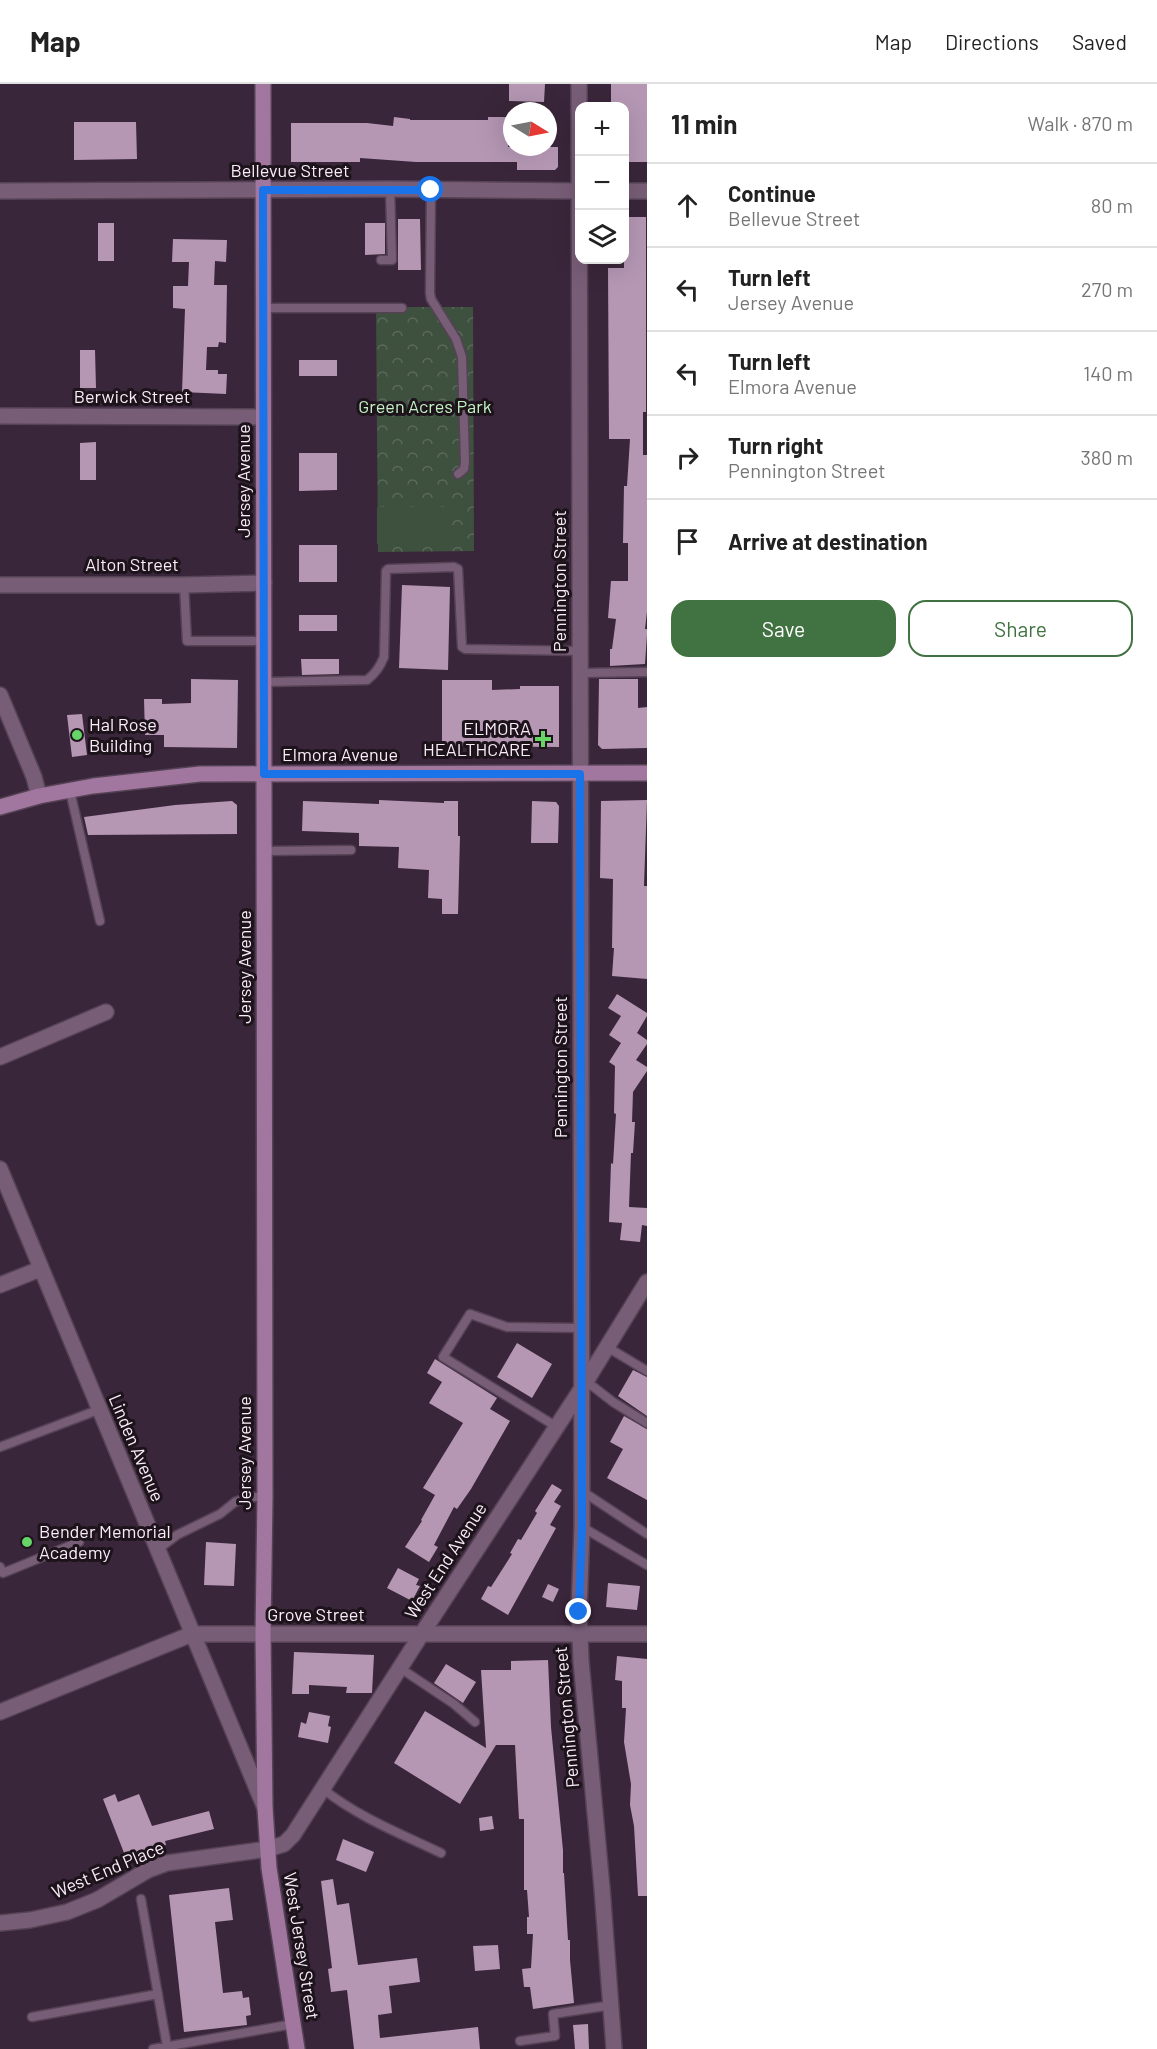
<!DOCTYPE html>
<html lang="en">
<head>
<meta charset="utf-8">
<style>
	:root { --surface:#fff; --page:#f6f6f6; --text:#222; --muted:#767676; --line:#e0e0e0; --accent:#417241 }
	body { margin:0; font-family:Barlow,sans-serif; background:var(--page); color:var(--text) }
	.controls { position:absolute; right:18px; top:18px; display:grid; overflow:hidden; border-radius:12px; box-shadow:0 6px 24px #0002 }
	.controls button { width:54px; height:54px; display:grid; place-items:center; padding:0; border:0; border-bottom:2px solid var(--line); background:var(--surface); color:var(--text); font:30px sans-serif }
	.compass { position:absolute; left:503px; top:18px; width:54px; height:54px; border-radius:50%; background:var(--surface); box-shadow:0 6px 24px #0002; rotate:100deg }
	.stop { position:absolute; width:18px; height:18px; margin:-14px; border:4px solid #1a73e8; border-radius:50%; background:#fff }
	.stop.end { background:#1a73e8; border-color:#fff; box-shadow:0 2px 6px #0008 }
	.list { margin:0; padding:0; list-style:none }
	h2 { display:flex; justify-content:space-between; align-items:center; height:78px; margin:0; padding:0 24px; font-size:26px }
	h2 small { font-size:20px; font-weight:400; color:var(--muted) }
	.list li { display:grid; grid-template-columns:39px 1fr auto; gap:18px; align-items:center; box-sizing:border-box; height:84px; padding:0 24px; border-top:2px solid var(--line) }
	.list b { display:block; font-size:22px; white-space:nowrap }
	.list p { margin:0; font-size:20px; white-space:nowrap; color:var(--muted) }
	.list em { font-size:20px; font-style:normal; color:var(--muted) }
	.actions { display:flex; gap:12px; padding:18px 24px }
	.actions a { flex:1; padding:14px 0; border:2px solid var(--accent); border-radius:18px; text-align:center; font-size:21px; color:var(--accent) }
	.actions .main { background:var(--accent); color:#fff }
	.icon { flex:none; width:33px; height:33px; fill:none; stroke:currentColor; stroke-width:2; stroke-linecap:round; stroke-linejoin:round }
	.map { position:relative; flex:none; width:647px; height:1965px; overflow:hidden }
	header { display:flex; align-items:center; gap:36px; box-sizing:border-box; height:84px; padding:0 30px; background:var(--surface); border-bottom:2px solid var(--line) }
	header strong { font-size:28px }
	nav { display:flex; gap:33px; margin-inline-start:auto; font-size:21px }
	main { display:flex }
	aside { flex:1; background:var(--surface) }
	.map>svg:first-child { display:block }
</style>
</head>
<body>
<header>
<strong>Map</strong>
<nav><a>Map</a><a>Directions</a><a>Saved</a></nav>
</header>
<main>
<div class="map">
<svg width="647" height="1965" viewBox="0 0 647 1965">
	<defs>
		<pattern id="park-crowns" width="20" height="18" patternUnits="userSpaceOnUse" patternTransform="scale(1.5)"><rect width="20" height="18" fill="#3e503e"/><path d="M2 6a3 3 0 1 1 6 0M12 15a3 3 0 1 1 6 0" fill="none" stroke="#5b695b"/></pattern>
	</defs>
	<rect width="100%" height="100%" fill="#3a263a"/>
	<!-- park -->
	<path fill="url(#park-crowns)" d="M376 223H473L474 467 378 468Z"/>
	<!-- pitch -->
	<path fill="#3e503e" d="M377 423H451L452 460H377Z"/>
	<!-- building -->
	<path fill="#b597b4" d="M509 0H545L544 18 509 17Z
		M611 0H647V78H624V22H611Z
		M394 33 410 35V36H488V33H508V63H558V83L555 86H517V78H416L360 74V78H291V39H367L393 42Z
		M74 38H136L137 75 74 76Z
		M624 133H646V328H643V371H647V528L645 545H647V551L645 580 610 582V565H612L616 535 608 534 611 497H628V459H623L624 402H627L630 355H609L608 184H624Z
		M398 135H420L421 186H398Z
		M98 139H114V177H98Z
		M365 139H385V170L365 171Z
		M173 155 227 156 226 178 215 177 214 201H227L226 259 219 258 218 263H207L206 286H218V290H227L226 310 182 308 185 225 173 224V202H188L189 178H172Z
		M80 266H95L96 304H80Z
		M299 276H337V292H299Z
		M96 358V396H80V359Z
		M299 369H337V406L299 407Z
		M299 461H337V498H299Z
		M402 501 450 503 448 586 399 584Z
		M299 531H337V547H299Z
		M301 575H339V590L302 591Z
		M191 595 238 596 237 664 164 663V651H145L144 615H162V620L191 619Z
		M599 595H638V624L647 623V664L602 665 598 661Z
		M442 596H492V606L520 605V602H559V663L442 662Z
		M82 630 87 671 72 673 67 631Z
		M379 716 444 719V717H458V752H460L458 830H442V815L428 814 429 786 398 784 399 763 359 762V749L302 747 303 717 379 720Z
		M647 716 644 802H647V895L612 892 614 864H612L613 795 600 794 601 717Z
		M232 717 237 721V750L88 751 84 733 175 721Z
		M532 717 556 718 559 722 558 759H531Z
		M617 910 647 929V932L637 949 647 956V960L636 976 647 983V987L633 1008 632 1038H635L633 1069H631L629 1123 647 1124V1142L642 1141 640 1158 620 1156 622 1139 609 1138 611 1079 613 1080 616 1030 614 1029 615 982 609 978 621 959 609 951 621 932 608 924Z
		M517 1259 552 1280 532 1314 497 1293Z
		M435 1275 497 1314 490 1325 510 1337 471 1405 457 1425 454 1423 434 1461 438 1463 429 1478 405 1463 422 1437 421 1436 435 1411 423 1404 463 1339 429 1319 442 1298 427 1289Z
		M633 1286 647 1293V1332L618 1312Z
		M624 1332 647 1345V1416L607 1394 623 1365 610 1358Z
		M552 1400 562 1406 554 1418 561 1422 550 1441 556 1444 508 1531 481 1515 488 1502 491 1503 512 1470 510 1469 518 1455 521 1456 537 1429 535 1427Z
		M206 1458 236 1460 234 1502 204 1501Z
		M398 1484 419 1495 416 1501 420 1502 412 1517 387 1504Z
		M608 1499 640 1502 637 1526 606 1523Z
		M548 1500 559 1505 553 1518 542 1513Z
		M294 1568 374 1571 372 1609H346L347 1603 309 1601V1610H292Z
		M617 1572 647 1575V1812H638L634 1742 630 1721 631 1700 624 1658 626 1624H622V1597L615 1596Z
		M548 1576 551 1643 563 1766V1789H564L568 1856H570V1876L574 1919 533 1925 530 1903H524L522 1885 531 1884 533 1850H527V1833H529L527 1806H524V1735H519L515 1661H496L460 1720 394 1679 425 1627 486 1664 481 1586H511V1577Z
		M446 1580 476 1598 463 1619 434 1599Z
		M309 1628 330 1632 328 1642 331 1643 328 1659 298 1653 301 1638 306 1640Z
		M115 1710 118 1718 139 1710 152 1742 209 1727 214 1745 165 1757 166 1761 151 1767 150 1765 126 1774 103 1715Z
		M492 1732 494 1745 480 1747 479 1734Z
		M343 1755 374 1768 366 1788 336 1776Z
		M333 1795 337 1821 349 1819 358 1881 417 1874 420 1898 389 1902 392 1929 378 1931 380 1954 478 1943 480 1965H354L347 1906 331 1908 328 1885 332 1884 321 1797Z
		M229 1804 233 1836 215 1838 223 1909 242 1907 243 1914 249 1913 251 1931 246 1932 247 1941 184 1948 169 1811Z
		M498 1861 500 1885 475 1887 473 1862Z
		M588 1940 589 1965H575L573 1941Z"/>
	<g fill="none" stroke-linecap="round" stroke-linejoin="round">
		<defs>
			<path id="lane" d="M431 106 430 209 431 215 456 255 462 273 465 378 464 385 458 390
				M381 176H392L390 105
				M263 224H402
				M184 501 187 557H264
				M579 589 647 588
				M264 598 367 596C375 590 380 583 384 573L386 487 388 485 454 483 458 485 462 563 465 565 579 567
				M70 707 100 837
				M264 767 351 766
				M607 1263 647 1287
				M586 1297 613 1318 647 1339
				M557 1343 443 1273 470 1230 507 1243 580 1244
				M0 1363 98 1326
				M582 1407 647 1450
				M582 1443 647 1481
				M157 1466 177 1451 220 1430 235 1418 246 1414 265 1412
				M0 1483 3 1489 79 1458
				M400 1584 454 1620 475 1638
				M323 1705C358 1733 401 1750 441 1769
				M141 1815 167 1962
				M32 1933 158 1910
				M520 1957 555 1952 553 1930 612 1921
				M153 1965 293 1940"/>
			<path id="street" d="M579 0 582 1443 579 1528 581 1577 602 1804 614 1965
				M0 107 390 105 580 107
				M624 107H647
				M0 332 263 333
				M0 501H184L264 499
				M0 611 34 693 39 712
				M0 973 106 928
				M0 1085 265 1724
				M0 1201 40 1185
				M0 1628 192 1550H647
				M0 1839 30 1836 67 1828 97 1816 148 1786 167 1779 268 1765 284 1760 293 1751 421 1551 580 1307 647 1198"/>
			<path id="secondary" d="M263 0 265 1412 263 1550 265 1724 269 1784 297 1965
				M0 723 39 712 93 702 200 690 647 689"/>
		</defs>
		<!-- lane casing -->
		<use href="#lane" stroke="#554255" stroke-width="11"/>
		<!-- street casing -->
		<use href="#street" stroke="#554255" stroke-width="18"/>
		<!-- secondary casing -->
		<use href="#secondary" stroke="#554255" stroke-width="18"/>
		<!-- lane -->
		<use href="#lane" stroke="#785d77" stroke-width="8"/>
		<!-- street -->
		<use href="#street" stroke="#785d77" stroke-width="15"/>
		<!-- secondary -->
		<use href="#secondary" stroke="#a1779f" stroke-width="15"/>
	</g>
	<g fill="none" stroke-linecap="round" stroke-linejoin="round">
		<!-- route -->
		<path stroke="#1a73e8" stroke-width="8" d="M431 106H263L264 690H580L582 1443 579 1528"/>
	</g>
	<!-- markers -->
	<g fill="#66d466" stroke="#1c131b" stroke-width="2">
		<circle cx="77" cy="651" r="6"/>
		<path d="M540 646h6v6h6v6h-6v6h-6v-6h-6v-6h6z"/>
		<circle cx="27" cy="1458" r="6"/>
	</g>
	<g text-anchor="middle" stroke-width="6" stroke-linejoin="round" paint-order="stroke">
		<!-- street labels -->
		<g font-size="18" fill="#faecf9" stroke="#1c131b">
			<text x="290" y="93">Bellevue Street</text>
			<text x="132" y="319">Berwick Street</text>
			<text transform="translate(244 397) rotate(-90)" y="6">Jersey Avenue</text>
			<text x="132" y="487">Alton Street</text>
			<text transform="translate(560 497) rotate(-90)" y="6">Pennington Street</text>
			<text x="340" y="677">Elmora Avenue</text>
			<text transform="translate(245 883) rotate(-90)" y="6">Jersey Avenue</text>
			<text transform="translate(561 983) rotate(-90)" y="6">Pennington Street</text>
			<text transform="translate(136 1364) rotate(67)" y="6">Linden Avenue</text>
			<text transform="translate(245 1369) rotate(-90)" y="6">Jersey Avenue</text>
			<text transform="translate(446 1477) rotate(-57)" y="6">West End Avenue</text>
			<text x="316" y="1537">Grove Street</text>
			<text transform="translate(567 1633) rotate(-95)" y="6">Pennington Street</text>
			<text transform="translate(108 1786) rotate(-23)" y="6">West End Place</text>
			<text transform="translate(301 1862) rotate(81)" y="6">West Jersey Street</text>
		</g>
		<!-- park labels -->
		<g font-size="18" fill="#c3f3c1" stroke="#1c131b">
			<text x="425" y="329">Green Acres Park</text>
		</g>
		<!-- poi labels -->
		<g font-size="18" fill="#faecf9" stroke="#1c131b" text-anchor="start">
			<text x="89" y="647">Hal Rose<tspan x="89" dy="21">Building</tspan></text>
			<text x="531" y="651" text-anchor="end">ELMORA<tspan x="531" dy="21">HEALTHCARE</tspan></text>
			<text x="39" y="1454">Bender Memorial<tspan x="39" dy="21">Academy</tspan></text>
		</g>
	</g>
</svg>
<div class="controls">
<button>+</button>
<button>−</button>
<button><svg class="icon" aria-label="layers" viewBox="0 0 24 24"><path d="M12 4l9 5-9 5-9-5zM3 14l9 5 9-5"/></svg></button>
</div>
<svg class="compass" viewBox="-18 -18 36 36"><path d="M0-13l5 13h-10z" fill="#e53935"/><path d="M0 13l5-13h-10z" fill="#767676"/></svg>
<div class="stop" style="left:431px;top:106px"></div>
<div class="stop end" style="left:579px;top:1528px"></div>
</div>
<aside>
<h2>11 min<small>Walk · 870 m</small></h2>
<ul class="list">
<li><svg class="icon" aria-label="ahead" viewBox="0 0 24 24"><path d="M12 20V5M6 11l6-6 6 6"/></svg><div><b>Continue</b><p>Bellevue Street</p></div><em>80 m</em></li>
<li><svg class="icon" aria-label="left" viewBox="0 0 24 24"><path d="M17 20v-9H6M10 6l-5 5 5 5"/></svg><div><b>Turn left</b><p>Jersey Avenue</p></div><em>270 m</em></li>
<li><svg class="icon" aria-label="left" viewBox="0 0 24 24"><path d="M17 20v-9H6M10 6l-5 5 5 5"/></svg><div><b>Turn left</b><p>Elmora Avenue</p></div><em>140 m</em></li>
<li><svg class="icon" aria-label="right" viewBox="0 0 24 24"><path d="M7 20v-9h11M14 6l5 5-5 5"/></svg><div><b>Turn right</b><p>Pennington Street</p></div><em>380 m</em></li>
<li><svg class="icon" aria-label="arrive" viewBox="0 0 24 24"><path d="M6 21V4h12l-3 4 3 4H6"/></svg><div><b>Arrive at destination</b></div></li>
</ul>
<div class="actions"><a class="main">Save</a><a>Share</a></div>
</aside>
</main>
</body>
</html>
